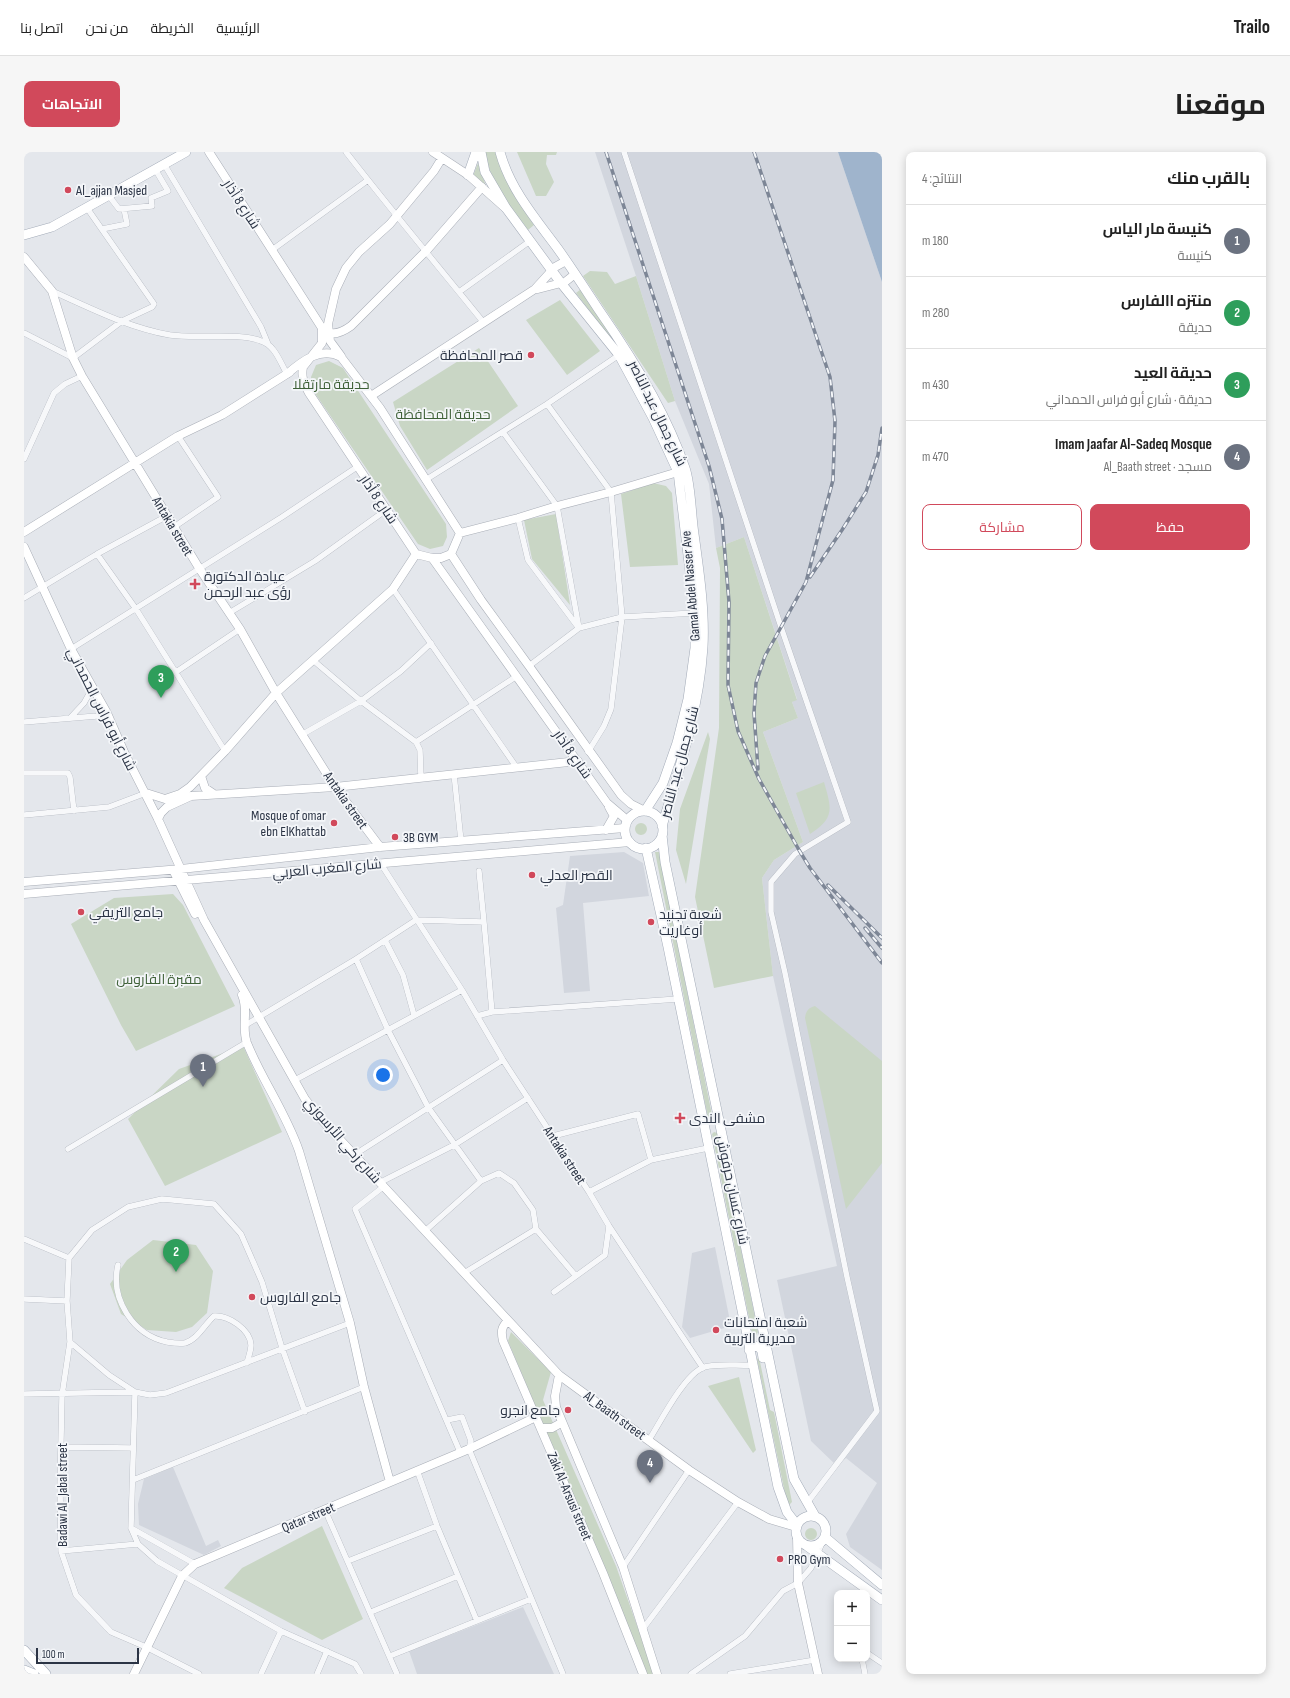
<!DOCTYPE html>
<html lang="ar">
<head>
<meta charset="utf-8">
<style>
	:root { --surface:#fff; --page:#f6f6f6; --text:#222; --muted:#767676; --line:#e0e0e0; --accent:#d1495b }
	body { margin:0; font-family:"Sofia Sans Condensed",Cairo,sans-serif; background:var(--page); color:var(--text); direction:rtl }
	.controls { position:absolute; right:12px; bottom:12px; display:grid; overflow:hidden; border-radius:8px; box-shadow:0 2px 10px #0003 }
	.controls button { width:36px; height:36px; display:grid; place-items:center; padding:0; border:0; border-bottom:1px solid var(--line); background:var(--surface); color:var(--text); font:20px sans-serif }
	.scale { position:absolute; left:12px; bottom:10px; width:103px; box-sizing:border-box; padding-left:4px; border:2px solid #2b3445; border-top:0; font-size:11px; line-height:14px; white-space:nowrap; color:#2b3445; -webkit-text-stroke:3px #f4f6f9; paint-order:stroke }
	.you { position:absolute; left:359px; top:923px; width:14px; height:14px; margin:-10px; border:3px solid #fff; border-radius:50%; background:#1a73e8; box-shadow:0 0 0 6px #1a73e833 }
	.badge { display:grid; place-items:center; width:26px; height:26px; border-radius:50%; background:var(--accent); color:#fff; font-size:13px; font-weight:700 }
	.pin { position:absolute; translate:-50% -33px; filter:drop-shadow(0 1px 2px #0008) }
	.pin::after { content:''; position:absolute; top:21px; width:14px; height:12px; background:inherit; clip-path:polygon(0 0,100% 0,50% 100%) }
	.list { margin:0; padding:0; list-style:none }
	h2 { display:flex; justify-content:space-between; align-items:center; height:52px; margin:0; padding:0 16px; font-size:17px }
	h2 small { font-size:13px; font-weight:400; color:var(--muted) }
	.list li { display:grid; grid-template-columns:26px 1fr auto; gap:12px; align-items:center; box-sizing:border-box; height:72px; padding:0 16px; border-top:1px solid var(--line) }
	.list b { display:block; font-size:15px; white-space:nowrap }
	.list p { margin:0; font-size:13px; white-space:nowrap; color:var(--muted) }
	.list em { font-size:13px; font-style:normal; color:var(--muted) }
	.actions { display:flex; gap:8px; padding:12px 16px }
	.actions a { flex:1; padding:9px 0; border:1px solid var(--accent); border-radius:8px; text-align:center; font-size:14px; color:var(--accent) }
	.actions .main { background:var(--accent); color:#fff }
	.map { position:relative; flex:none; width:858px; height:1522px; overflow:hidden; direction:ltr; border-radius:8px }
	header { display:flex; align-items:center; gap:24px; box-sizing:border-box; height:56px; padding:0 20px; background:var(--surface); border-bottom:1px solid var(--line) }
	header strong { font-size:19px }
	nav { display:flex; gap:22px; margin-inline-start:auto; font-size:14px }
	.intro { display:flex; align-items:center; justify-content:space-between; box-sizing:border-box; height:96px; padding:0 24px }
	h1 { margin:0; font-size:28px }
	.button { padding:10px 18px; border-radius:8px; background:var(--accent); color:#fff; font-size:14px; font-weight:700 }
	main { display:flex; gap:24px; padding:0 24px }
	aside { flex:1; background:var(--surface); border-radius:8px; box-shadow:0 2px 10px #0003 }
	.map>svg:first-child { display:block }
</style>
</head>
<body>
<header>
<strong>Trailo</strong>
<nav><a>الرئيسية</a><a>الخريطة</a><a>من نحن</a><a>اتصل بنا</a></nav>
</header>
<div class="intro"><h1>موقعنا</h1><a class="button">الاتجاهات</a></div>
<main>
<aside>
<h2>بالقرب منك<small>النتائج: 4</small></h2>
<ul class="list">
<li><span class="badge" style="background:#6b7280">1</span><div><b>كنيسة مار الياس</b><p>كنيسة</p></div><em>180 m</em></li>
<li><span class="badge" style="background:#2e9e5b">2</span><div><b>منتزه االفارس</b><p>حديقة</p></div><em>280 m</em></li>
<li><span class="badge" style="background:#2e9e5b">3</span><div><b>حديقة العيد</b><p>حديقة · شارع أبو فراس الحمداني</p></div><em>430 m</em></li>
<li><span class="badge" style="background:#6b7280">4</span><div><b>Imam Jaafar Al-Sadeq Mosque</b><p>مسجد · Al_Baath street</p></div><em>470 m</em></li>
</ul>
<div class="actions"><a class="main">حفظ</a><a>مشاركة</a></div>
</aside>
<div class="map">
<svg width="858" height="1522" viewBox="0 0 858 1522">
	<rect width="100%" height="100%" fill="#e4e7ec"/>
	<!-- built -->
	<path fill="#d2d6de" d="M571 0H814L858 130V1418L826 1395 822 1382 853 1331 822 1306 813 1314 787 1289 753 1128 813 1114 749 824 738 726 750 708 779 690 739 580 774 566 768 550 773 547 720 385 692 396 685 332 651 249 612 124Z
		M600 700 619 711 625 744 559 751 566 839 540 841 532 756 539 753 546 704Z
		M691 1095 707 1174 666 1186 658 1175 668 1101Z
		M149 1315 182 1394 194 1388 197 1394 180 1403 115 1373 114 1352 120 1327Z
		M499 1455 530 1522H393L385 1499Z"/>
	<!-- green -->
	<path fill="#c9d6c5" d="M461 0H473C481 29 494 49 510 73L504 78C486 54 466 31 461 0Z
		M493 0H533L532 3H523L522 12 530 30 522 44H512Z
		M454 11 462 34 449 24Z
		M566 119 583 120 591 132 612 124 651 249 644 251 559 124Z
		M557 137 596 195 594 196 552 141Z
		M536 148 576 199 543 223 502 168Z
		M455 196 494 254 403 318 376 274 369 250Z
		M305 209 319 216 422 372 423 385 419 394 406 397 394 392 288 237 287 225 292 213Z
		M629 331 642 334 648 341 654 413 606 415 597 342Z
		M532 362 546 453 508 407 500 368Z
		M720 385 773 548 768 550 774 566 739 580 779 690 750 708 738 726 749 824 690 836 671 745 695 576 696 416 692 396Z
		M684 580 686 587 662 732 652 698 656 657Z
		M800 630C807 655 812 666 786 682L772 641Z
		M611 677a6 6 0 1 1 12 0a6 6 0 1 1-12 0Z
		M631 700H635L689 968H686L684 966Z
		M149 742 159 753 211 854 112 899 97 873 47 772 90 746Z
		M791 854 858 909V1011L822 1057 781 866C782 859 784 856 791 854Z
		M219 894 258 980 141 1034 104 967 155 917Z
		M690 980 693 981 734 1180 732 1183 728 1181 688 982Z
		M129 1088 172 1093 189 1119 183 1161 168 1175 152 1180 123 1178 97 1162 86 1132 103 1108Z
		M487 1180 527 1220 519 1248 592 1414 630 1522H623L484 1189Z
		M735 1205 746 1258 750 1260 768 1350 765 1353 763 1351 733 1207Z
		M715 1225 732 1298 729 1301 684 1234Z
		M298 1374 339 1467 298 1488 200 1436 218 1416Z
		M781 1382a6 6 0 1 1 12 0a6 6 0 1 1-12 0Z"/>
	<!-- water -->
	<path fill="#9fb4cc" d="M814 0H858V130Z"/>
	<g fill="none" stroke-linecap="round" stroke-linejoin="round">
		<defs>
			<path id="street" d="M322 0C367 58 414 114 460 171
				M600 0 757 475 824 670 771 702 747 730V760L761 821 823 1125 853 1259 783 1351
				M140 12 237 175 244 192
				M85 44 95 57 128 54 127 46 144 39 131 17
				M78 77 103 72 100 57
				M248 98 344 28
				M28 139C66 156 105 176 146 183 173 187 214 180 237 189 251 193 256 210 263 222
				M435 140 506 89
				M0 181 49 206 98 169 128 155 130 152 63 56
				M523 252 587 340 598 465 587 557 580 574 564 600
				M479 280 533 354 555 476
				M0 307 30 241 41 232 58 224
				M403 327 523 252 595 203
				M494 366 504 408 554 475
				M150 375 194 345 154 284
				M73 402 112 457 201 599
				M369 437 493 616
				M0 446 73 402 143 364
				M205 461 291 409 362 358
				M47 497 258 365 333 315
				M290 509 337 549 392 590 396 598 397 626
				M505 514 555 476 598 465 671 461
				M152 520 216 477
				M47 565 60 551 69 535
				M0 570 73 564 83 561
				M279 582 337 549 377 519 407 491
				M392 590 493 524
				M0 621H44L46 625 50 659
				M430 622 437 689
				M0 663 85 655 122 641
				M357 712 438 838 479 908 565 1040 585 1074 679 1216
				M460 770 468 860
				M361 788 379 823 390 863
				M332 807 364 878 404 955 457 1029 475 1021 490 1031 509 1058 512 1077 551 1123
				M453 864 468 860 654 847
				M220 874 332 807 392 768 460 770 455 719
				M271 928 438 838
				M529 984 614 962 627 1008
				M44 997 223 890
				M330 1003 479 908
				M355 1031 432 992 504 946
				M359 1035 331 1057 436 1300
				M565 1040 627 1008 684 996
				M401 1079 457 1029
				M0 1087 45 1106
				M94 1113C86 1147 109 1183 143 1190 149 1191 155 1192 161 1191 173 1188 181 1172 190 1164 204 1163 226 1177 227 1193 227 1199 224 1206 223 1211
				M440 1121 512 1077
				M530 1140 581 1103 585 1074
				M0 1147 43 1149
				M46 1190 38 1243 36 1334 37 1399 52 1443 87 1480 122 1495 175 1522
				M0 1242 111 1240 126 1243 142 1241 326 1171
				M281 1260 258 1196 238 1130 217 1082 190 1052 138 1047 104 1055 68 1078 45 1106 43 1149 46 1190 85 1223 111 1240 107 1376 114 1392 133 1409 257 1479 331 1512 337 1522
				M423 1268 438 1265 447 1289 445 1297 539 1522
				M625 1288C637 1269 659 1225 678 1216 689 1211 715 1214 728 1213
				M37 1295 109 1296
				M393 1318 413 1374 453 1469
				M109 1328 340 1235
				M301 1358 373 1522
				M107 1376 171 1412
				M37 1399 114 1392
				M324 1409 413 1374
				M599 1415 665 1318
				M347 1460 434 1424
				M618 1478 714 1350
				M843 1501 858 1511
				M366 1504 507 1447
				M838 1507 841 1522
				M237 1522 257 1479
				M293 1522 303 1499
				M667 1522 721 1484 759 1439 774 1431 787 1416 799 1389
				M706 1522 791 1508"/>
			<path id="secondary" d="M185 0 298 176V191L279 215C277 226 280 232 285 241L392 402 408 406 583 651 603 668
				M409 0 444 23 480 55
				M0 105 28 139 49 206 58 224 175 416 216 477 252 541 311 635 356 695
				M514 137 541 130 551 122
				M301 179C310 185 320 179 327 174L403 98 458 35
				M317 204 306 189 304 172 312 137 322 116 335 100 366 72 410 19 418 6
				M263 222C278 209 297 194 317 205L356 256 436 381 427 402 457 448 505 514 597 643 607 652 621 659
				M347 244 511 137 531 115 542 109
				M0 380 154 284 198 263 266 220
				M436 381 494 366 533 354 587 340 654 320
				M0 395 47 497 83 561 101 602 134 667 180 768 281 947 296 966 535 1223 665 1318 714 1350 745 1367 772 1375
				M408 406H417L427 402
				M177 624 181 636 190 642
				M122 641 141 647 156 642 166 635 201 599 252 541 369 437 392 402
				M134 667 137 661 143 655 167 644 311 635 554 609
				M582 678 590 664 585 655
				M149 718 171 762
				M0 730 157 717 356 695 601 676
				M0 742 606 690
				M218 843C225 859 217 875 223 891 238 928 262 961 275 999L326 1171 340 1235 366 1330
				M484 1169C477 1175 477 1180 479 1189L579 1421 619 1522
				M535 1223 531 1244 532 1255 599 1415 633 1522
				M517 1276H528L537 1271
				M773 1385 774 1431 794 1522
				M110 1522 158 1424 171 1412 445 1297 512 1265"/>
			<path id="primary" d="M457 0 461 20 482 56 537 131 595 203 629 266 654 320 671 461V496L664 547 653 591 639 631 621 659
				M476 0C486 37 511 66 534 97 549 118 563 140 577 161 609 207 643 263 661 316 667 333 667 363 670 382 675 419 681 458 679 495 675 557 656 615 638 674
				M444 23 452 0
				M0 83 28 75 162 0
				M601 678a19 19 0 1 1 38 0a19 19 0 1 1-38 0Z
				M638 683 641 710 770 1327 791 1364
				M622 696 644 795 754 1335 763 1360 773 1373
				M725 1198 730 1194 735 1195 738 1199 739 1206
				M772 1379a15 15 0 1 1 30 0a15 15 0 1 1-30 0Z
				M802 1386 858 1433
				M783 1394 858 1448
				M0 1498 22 1522
				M0 1518 10 1522"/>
		</defs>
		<!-- street casing -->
		<use href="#street" stroke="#a9aeb7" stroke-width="6"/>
		<!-- secondary casing -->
		<use href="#secondary" stroke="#a9aeb7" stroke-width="9"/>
		<!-- primary casing -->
		<use href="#primary" stroke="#a3abb8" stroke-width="10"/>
		<!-- street -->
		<use href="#street" stroke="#f7f8fa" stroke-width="5.5"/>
		<!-- secondary -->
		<use href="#secondary" stroke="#fff" stroke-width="8"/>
		<!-- primary -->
		<use href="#primary" stroke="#fff" stroke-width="9"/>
		<defs>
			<path id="rail" d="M582 0 685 314 698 367 705 450 704 533 714 579 735 627 775 698 786 716 858 811
				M730 0 806 225 811 269 809 328 782 430 741 504 732 531 730 561 734 617
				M786 425 818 378 842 340 854 303 858 276
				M804 733 858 786
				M841 776 858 796"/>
		</defs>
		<!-- rail casing -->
		<use href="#rail" stroke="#7d8696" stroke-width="3.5"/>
		<!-- rail -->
		<use href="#rail" stroke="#f4f6f9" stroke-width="2" stroke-dasharray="6" stroke-linecap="butt"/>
	</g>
	<!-- markers -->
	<g fill="#d1495b" stroke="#f4f6f9" stroke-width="1.5">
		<circle cx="44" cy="38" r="4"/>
		<circle cx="507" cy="203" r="4"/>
		<path d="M169 426h4v4h4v4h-4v4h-4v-4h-4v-4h4z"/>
		<circle cx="310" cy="671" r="4"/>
		<circle cx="371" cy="685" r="4"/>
		<circle cx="508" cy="723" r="4"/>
		<circle cx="57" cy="760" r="4"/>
		<circle cx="627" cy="770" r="4"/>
		<path d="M654 960h4v4h4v4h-4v4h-4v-4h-4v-4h4z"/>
		<circle cx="228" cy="1145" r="4"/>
		<circle cx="692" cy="1178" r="4"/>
		<circle cx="544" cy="1258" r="4"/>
		<circle cx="756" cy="1407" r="4"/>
	</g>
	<g text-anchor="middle" stroke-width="3.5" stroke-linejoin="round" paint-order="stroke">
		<!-- poi labels -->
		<g font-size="14" fill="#2b3445" stroke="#f4f6f9" text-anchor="start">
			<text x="52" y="43">Al_ajjan Masjed</text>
			<text x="499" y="208" text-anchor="end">قصر المحافظة</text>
			<text x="180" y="429">عيادة الدكتورة<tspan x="180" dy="16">رؤى عبد الرحمن</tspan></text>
			<text x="302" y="668" text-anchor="end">Mosque of omar<tspan x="302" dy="16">ebn ElKhattab</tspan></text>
			<text x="379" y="690">3B GYM</text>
			<text x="516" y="728">القصر العدلي</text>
			<text x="65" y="765">جامع التريفي</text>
			<text x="635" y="767">شعبة تجنيد<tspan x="635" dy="16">أوغاريت</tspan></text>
			<text x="665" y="971">مشفى الندى</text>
			<text x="236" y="1150">جامع الفاروس</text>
			<text x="700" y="1175">شعبة امتحانات<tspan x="700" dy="16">مديرية التربية</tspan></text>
			<text x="536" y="1263" text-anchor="end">جامع انجرو</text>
			<text x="764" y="1412">PRO Gym</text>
		</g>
		<!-- street labels -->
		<g font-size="14" fill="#2b3445" stroke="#f4f6f9">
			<text transform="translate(218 52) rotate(57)" y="5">شارع 8 أذار</text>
			<text transform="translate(634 261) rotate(64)" y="5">شارع جمال عبد الناصر</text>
			<text transform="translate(355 347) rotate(56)" y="5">شارع 8 أذار</text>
			<text transform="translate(149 374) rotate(59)" y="5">Antakia street</text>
			<text transform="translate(666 434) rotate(-95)" y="5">Gamal Abdel Nasser Ave</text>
			<text transform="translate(78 557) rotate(63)" y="5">شارع أبو فراس الحمداني</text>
			<text transform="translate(549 602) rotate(55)" y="5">شارع 8 أذار</text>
			<text transform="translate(655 610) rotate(-75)" y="5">شارع جمال عبد الناصر</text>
			<text transform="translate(322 648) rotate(55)" y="5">Antakia street</text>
			<text transform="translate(303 716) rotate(-5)" y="5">شارع المغرب العربي</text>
			<text transform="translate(319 988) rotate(49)" y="5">شارع زكي الأرسوزي</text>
			<text transform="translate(541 1003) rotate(57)" y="5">Antakia street</text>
			<text transform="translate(709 1038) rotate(78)" y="5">شارع غسان حرفوش</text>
			<text transform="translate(591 1263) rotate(36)" y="5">Al_Baath street</text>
			<text transform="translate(38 1343) rotate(-90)" y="5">Badawi Al_Jabal street</text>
			<text transform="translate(546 1344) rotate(67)" y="5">Zaki Al-Arsusi street</text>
			<text transform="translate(284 1365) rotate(-23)" y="5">Qatar street</text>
		</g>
		<!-- park labels -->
		<g font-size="14" fill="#3f6138" stroke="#f4f6f9">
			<text x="307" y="237">حديقة مارتقلا</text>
			<text x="419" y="267">حديقة المحافظة</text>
			<text x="135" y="832">مقبرة الفاروس</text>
		</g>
	</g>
</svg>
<div class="controls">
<button>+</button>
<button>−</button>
</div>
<div class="scale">100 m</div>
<div class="you"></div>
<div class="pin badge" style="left:179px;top:935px;background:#6b7280">1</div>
<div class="pin badge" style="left:152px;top:1120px;background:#2e9e5b">2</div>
<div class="pin badge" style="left:137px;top:546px;background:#2e9e5b">3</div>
<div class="pin badge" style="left:626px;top:1331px;background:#6b7280">4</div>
</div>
</main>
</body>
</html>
